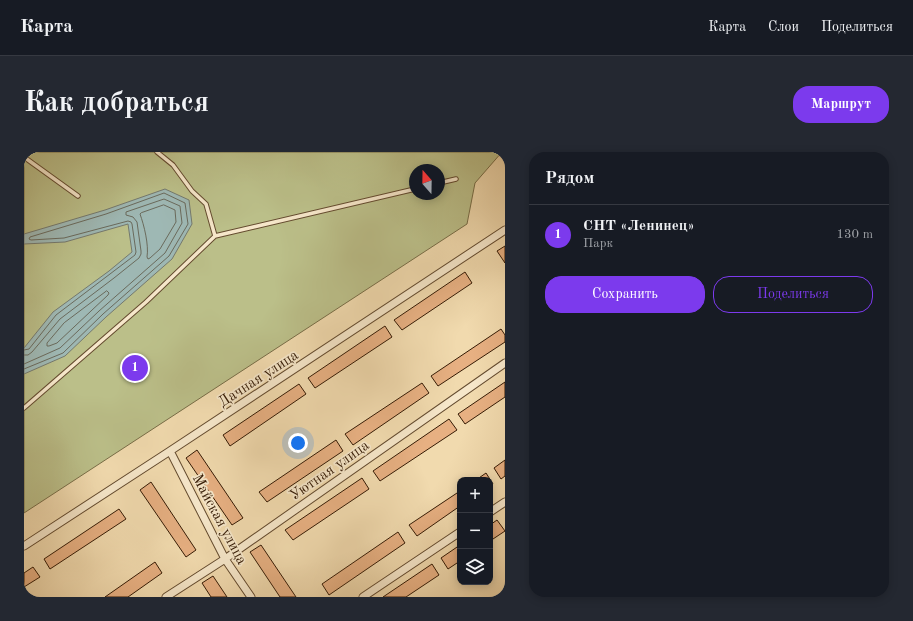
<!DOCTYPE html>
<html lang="ru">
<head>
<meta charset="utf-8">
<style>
	:root { --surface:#171b24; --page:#242831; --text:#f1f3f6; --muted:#9ea1a6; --line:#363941; --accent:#7c3aed }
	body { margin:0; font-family:"Old Standard TT",serif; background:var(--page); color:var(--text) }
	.controls { position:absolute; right:12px; bottom:12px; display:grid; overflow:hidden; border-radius:8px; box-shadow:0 2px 10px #0003 }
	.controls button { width:36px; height:36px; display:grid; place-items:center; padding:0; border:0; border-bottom:1px solid var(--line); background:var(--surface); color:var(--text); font:20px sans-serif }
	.compass { position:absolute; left:385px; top:12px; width:36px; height:36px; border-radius:50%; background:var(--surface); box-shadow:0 2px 10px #0003; rotate:340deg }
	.you { position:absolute; left:274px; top:291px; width:14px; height:14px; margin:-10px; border:3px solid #fff; border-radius:50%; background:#1a73e8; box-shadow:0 0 0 6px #1a73e833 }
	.badge { display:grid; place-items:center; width:26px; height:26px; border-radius:50%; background:var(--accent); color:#fff; font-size:13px; font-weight:700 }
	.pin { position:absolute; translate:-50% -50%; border:2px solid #fff; box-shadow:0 1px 4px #0006 }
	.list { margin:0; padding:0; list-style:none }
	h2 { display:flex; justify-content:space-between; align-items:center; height:52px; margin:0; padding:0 16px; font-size:17px }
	h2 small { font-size:13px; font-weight:400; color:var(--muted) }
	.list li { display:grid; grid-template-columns:26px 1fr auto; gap:12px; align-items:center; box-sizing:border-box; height:60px; padding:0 16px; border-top:1px solid var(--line) }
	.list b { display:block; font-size:15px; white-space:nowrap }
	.list p { margin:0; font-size:13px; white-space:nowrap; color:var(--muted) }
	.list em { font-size:13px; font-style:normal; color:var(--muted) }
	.actions { display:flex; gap:8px; padding:12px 16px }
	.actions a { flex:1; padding:9px 0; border:1px solid var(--accent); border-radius:16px; text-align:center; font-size:14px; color:var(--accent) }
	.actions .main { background:var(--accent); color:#fff }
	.icon { flex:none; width:22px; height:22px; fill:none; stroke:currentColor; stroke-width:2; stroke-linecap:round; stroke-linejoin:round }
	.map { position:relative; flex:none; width:481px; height:445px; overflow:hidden; border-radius:16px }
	header { display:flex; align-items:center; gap:24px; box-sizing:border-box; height:56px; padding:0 20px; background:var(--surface); border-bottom:1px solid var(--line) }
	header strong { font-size:19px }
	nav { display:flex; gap:22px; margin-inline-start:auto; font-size:14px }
	.intro { display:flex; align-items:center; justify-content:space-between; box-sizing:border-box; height:96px; padding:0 24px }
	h1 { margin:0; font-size:28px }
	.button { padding:10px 18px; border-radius:16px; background:var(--accent); color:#fff; font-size:14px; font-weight:700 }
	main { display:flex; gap:24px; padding:0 24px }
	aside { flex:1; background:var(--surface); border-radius:16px; box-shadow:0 2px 10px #0003 }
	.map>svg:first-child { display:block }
</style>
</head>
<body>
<header>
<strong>Карта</strong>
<nav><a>Карта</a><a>Слои</a><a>Поделиться</a></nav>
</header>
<div class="intro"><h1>Как добраться</h1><a class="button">Маршрут</a></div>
<main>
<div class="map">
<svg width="481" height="445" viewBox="0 0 481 445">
	<rect width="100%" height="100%" fill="#f1daae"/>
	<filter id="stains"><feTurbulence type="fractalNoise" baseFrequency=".005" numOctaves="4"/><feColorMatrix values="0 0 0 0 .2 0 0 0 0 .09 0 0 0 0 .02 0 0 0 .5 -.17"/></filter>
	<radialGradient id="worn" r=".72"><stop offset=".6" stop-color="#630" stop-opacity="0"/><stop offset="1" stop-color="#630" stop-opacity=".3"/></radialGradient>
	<!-- green -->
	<path fill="#bbbf89" stroke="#786d47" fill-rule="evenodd" d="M0 0H478L451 31 443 72 0 361ZM391 18H415V42H391Z"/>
	<!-- water -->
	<path fill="#9eb8b4" stroke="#74796e" d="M141 37 165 48 168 72 148 107 82 165 41 204 0 222V196L29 160 85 119 108 100 104 72 41 90 0 92V82L81 58Z"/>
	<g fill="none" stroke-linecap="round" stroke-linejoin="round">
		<!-- shore -->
		<path stroke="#6a6a5c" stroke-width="1" d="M140 53 151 58 152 70 136 97 126 106 124 107 123 105C125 93 120 73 116 62L117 61Z
			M83 139 85 141 84 143 33 191 25 194H23V191L40 171Z
			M0 198 5 197 32 163 111 103 112 100 108 72 107 70 104 69 40 86 7 88 5 87 6 85 82 62 140 41 161 51 164 72 145 104 79 162 39 201 0 217
			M0 203H4L8 200 36 167 90 126 115 106 117 102V99L113 70 109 65 102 63V60L140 47 156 54 158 71 141 101 75 159 36 196 0 212"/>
	</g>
	<!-- building -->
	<path fill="#e7b082" stroke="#351b05" d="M481 94V111L473 99Z
		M441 120 448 131 378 178 370 168Z
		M361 174 368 185 291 236 284 226Z
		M477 177 481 183V190L414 234 407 224Z
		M481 230V245L441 272 434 262Z
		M398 231 405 241 329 293 321 282Z
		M275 232 282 242 206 294 199 283Z
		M425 267 433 278 356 329 349 319Z
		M312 288 319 299 243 350 235 340Z
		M173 298 219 366 208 373 162 306Z
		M481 308V324L477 327 470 316Z
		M462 321 469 332 466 334V328H452Z
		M338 326 345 337 269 388 261 378Z
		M127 330 172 398 162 405 116 338Z
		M436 339V354L393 384 385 373Z
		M95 357 102 367 26 417 20 407Z
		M473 368 481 379 466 389V373Z
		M374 380 381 391 305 443 298 432Z
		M237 393 272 445H256L226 400Z
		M436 393V409L424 417 417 406Z
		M131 410 138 421 104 445H81Z
		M408 412 415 423 382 445H359Z
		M9 415 16 425 0 435V421Z
		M189 424 203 445H187L178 431Z"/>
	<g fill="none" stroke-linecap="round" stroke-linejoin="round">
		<defs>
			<path id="service" d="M133 0 149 13 168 39 182 52 191 84 391 37
				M0 5 54 44
				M415 31 432 27
				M0 256 122 150 191 84"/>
			<path id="minor" d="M146 299 201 407 227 445
				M466 360 481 350
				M0 394 146 299 481 78
				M142 445 201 407 481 211
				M339 445 436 380"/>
		</defs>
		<!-- service casing -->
		<use href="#service" stroke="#644b2f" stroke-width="5.5"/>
		<!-- minor casing -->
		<use href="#minor" stroke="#644b2f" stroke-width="9"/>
		<!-- service -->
		<use href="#service" stroke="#f6e7ca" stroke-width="3.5"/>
		<!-- minor -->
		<use href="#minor" stroke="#f6e7ca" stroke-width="7"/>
	</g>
	<g text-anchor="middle" stroke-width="3.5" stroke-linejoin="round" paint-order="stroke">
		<!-- street labels -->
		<g font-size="15" fill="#351b05" stroke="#f6e7ca">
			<text transform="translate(234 226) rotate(-33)" y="5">Дачная улица</text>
			<text transform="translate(305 318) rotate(-35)" y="5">Уютная улица</text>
			<text transform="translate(196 367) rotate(62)" y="5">Майская улица</text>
		</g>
	</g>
	<rect width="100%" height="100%" filter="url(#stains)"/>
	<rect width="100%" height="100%" fill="url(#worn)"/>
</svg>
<div class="controls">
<button>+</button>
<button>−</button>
<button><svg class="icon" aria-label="layers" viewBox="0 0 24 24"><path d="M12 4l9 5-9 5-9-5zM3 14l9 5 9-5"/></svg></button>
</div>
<svg class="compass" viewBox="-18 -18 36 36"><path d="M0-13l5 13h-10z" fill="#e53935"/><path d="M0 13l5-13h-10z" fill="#9ea1a6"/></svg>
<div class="you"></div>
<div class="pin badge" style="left:111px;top:216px">1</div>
</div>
<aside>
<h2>Рядом<small></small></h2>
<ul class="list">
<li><span class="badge">1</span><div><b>СНТ «Ленинец»</b><p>Парк</p></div><em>130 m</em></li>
</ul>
<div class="actions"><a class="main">Сохранить</a><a>Поделиться</a></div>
</aside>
</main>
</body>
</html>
